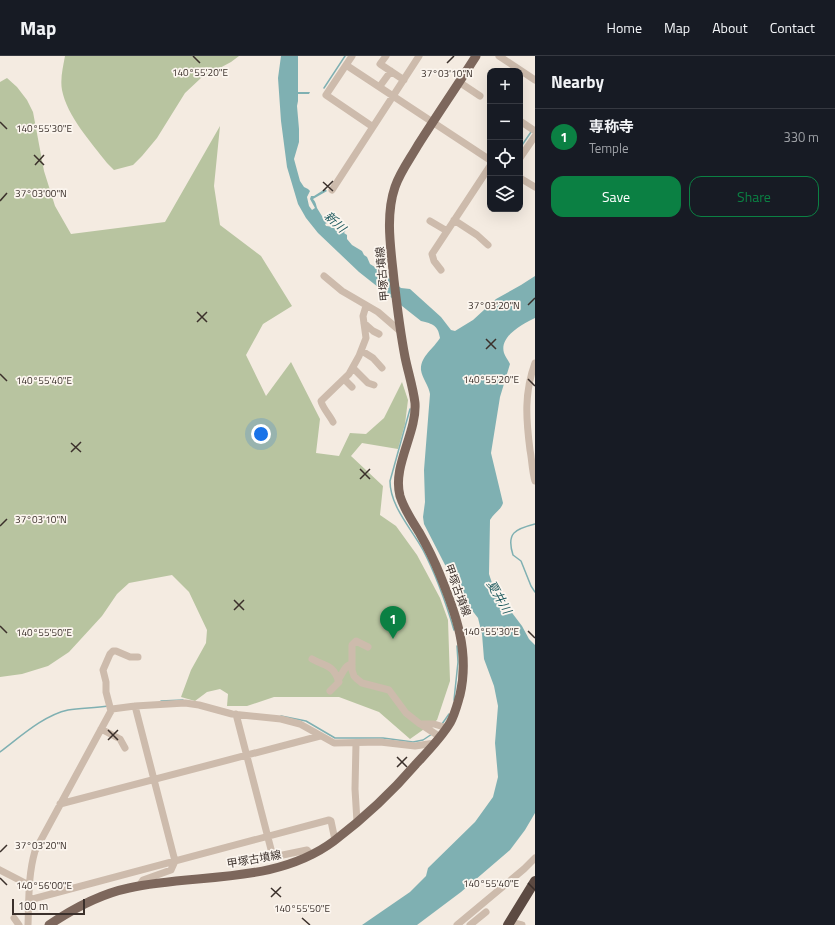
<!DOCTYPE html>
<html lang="en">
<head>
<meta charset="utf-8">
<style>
	:root { --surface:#171b24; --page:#242831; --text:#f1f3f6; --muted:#9ea1a6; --line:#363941; --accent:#0b8043 }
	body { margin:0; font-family:"Titillium Web","Noto Sans JP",sans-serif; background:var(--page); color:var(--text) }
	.controls { position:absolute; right:12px; top:12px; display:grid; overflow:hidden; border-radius:8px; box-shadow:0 4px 16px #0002 }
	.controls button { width:36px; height:36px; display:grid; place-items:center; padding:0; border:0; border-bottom:1px solid var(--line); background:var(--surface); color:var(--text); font:20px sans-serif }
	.scale { position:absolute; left:12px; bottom:10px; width:73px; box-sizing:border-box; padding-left:4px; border:2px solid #3b302b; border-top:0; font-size:11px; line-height:14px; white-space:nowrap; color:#3b302b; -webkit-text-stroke:3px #fbf5ee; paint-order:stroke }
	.you { position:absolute; left:261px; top:378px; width:14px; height:14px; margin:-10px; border:3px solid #fff; border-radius:50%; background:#1a73e8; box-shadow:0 0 0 6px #1a73e833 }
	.badge { display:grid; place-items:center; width:26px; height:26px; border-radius:50%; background:var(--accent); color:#fff; font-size:13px; font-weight:700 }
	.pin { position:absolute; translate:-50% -33px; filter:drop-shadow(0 1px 2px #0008) }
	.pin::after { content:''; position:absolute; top:21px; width:14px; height:12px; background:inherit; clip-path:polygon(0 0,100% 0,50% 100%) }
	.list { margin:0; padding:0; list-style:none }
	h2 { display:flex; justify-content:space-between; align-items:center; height:52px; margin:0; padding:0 16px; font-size:17px }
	h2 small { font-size:13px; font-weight:400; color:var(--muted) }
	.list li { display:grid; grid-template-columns:26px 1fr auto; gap:12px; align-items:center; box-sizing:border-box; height:56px; padding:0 16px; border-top:1px solid var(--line) }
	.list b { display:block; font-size:15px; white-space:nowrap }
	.list p { margin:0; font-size:13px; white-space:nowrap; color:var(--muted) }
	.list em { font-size:13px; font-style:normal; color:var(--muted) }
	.actions { display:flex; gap:8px; padding:12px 16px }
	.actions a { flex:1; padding:9px 0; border:1px solid var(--accent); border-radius:12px; text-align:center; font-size:14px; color:var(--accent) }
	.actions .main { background:var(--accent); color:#fff }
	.icon { flex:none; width:22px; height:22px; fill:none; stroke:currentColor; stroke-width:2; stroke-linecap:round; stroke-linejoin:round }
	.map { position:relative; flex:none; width:535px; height:869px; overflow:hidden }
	header { display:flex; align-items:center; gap:24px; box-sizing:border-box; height:56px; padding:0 20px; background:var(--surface); border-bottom:1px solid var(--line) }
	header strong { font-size:19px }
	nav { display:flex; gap:22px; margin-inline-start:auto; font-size:14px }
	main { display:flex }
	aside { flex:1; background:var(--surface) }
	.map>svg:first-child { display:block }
</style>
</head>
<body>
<header>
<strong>Map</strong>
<nav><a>Home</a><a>Map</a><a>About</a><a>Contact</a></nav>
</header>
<main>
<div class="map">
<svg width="535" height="869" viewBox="0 0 535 869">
	<rect width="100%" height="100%" fill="#f4ebe1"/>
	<!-- green -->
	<path fill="#b8c4a0" d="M65 0H239L231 6 201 22 185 37 157 82 142 100 133 109 114 114 107 107C91 86 67 60 62 34 60 23 63 11 65 0Z
		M7 22 17 31 27 44 33 56 44 115 55 150 71 178 165 166 220 70 214 130 220 169 261 200 292 250 263 268 246 299 266 340 291 306 320 363 316 397 339 400 350 377 366 378 384 362 402 326 408 344 405 368 398 393 362 387 351 400 383 430 380 459 396 470 417 499 440 542 448 564 450 625 437 664 410 683 379 656 339 641H274L247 650H227L228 638 220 633 207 636 195 645 181 641 191 614 206 587 207 574 189 536 172 519 129 527 117 538 102 560 69 596 48 610 22 618 0 621V26Z"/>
	<!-- water -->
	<path fill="#7fb0b2" d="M281 0H298V36H310L309 38H298V45L297 50 299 73V86L294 103 300 125 304 131 308 133 310 135 307 141 309 150 312 154 315 152 310 143 311 140H314L325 133 327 135 313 143C316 146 316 149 317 152 320 157 323 162 327 167L325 168 326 170C332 170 339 175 343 176L350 168 344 177 347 179V183L352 189 362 195 364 199 367 201 370 208 378 213 401 232 410 233 441 261 451 274 455 275 473 264 496 243 521 229 535 220V262C523 268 499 280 504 297 505 300 508 304 510 308L500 341 491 397 503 447C501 454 494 457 490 464L489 518 494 533 522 570 529 583 535 589V757L525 774 510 794 461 836 417 869H362L410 836 426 820 428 812 475 766 493 741 498 721 495 687 498 650 494 630 484 603 482 578 478 562 461 540 424 468 423 461 425 446 424 414 430 338C429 330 422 322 421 314 420 301 434 292 440 282 438 269 433 268 421 265L359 216 318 177 306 162 298 148 287 111 281 65 278 22Z"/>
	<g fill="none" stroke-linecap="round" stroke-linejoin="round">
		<!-- stream -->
		<path stroke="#7fb0b2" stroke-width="1.5" d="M324 32 345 0
			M520 92 531 76
			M410 353 390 425C390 450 411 472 423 494 436 519 446 547 454 574
			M535 468C515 473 506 477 513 499L521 505 531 530 535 536
			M454 644 458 606 457 590
			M161 645 183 644
			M281 660 306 665 335 682H383L413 686 423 684 432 678
			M442 668 449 658
			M0 696C20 681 44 659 68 654 81 652 95 652 108 650"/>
		<!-- minor -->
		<path stroke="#cdbbac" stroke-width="7" d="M352 0 326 39 373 71
			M386 0 380 8 404 24
			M499 0 535 24
			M346 9 490 104
			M459 26 480 40
			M380 30 391 15
			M520 65 535 75
			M520 102 535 80
			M520 122 535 131
			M332 134 419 0
			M454 164 477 179 488 189
			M430 165 447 175
			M441 214 434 205 432 198 490 110
			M324 220 342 235 378 256 400 275
			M364 267 373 275 379 278
			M362 295 373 302 382 312
			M535 307C524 337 526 363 530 394 532 404 532 415 535 425
			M353 312 368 327 374 329
			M344 323 352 331
			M333 366C330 360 322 351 321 345L349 318 359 300 366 282 363 260 366 250
			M368 591 356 585 352 589V614L354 620 357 623 362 627 389 634 406 657 420 668H434L447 672
			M312 603C326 611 333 608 339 626L330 635
			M338 624C343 618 344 609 352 608
			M135 650 175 805 171 814 143 824 139 830
			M111 655 106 636V626L103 614 110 598 113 595H116L130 601H138
			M236 658 273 801 307 794 312 799
			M422 669 440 681
			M101 673 120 683 125 692
			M356 687 355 733 357 766
			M60 748 320 680
			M0 814 29 829
			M29 844 329 764 331 765 335 784
			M14 862 19 869
			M510 866 522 869
			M28 869C29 844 28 819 35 795L112 653 135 650 185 647 199 649 232 658 281 663 300 668 334 687 380 686 415 690 435 687
			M457 869 524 813 535 802
			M470 869 486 856"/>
		<!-- major -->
		<path stroke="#7d675c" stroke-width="9" d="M49 869C74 852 100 838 129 832 198 817 275 829 334 785 364 762 392 736 416 708 428 695 441 682 450 667 455 658 457 649 460 639 470 596 456 558 440 519 434 504 427 490 419 476 412 465 404 453 400 440 392 410 417 377 415 347 413 331 408 316 405 301 400 275 397 250 394 224 391 194 385 160 395 131 400 116 410 103 418 89 437 59 457 30 476 0"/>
		<!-- highway -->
		<path stroke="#5c4a42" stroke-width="10" d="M508 869 535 825"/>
	</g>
	<!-- ticks -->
	<path fill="none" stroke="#3b302b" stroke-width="1.5" d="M193 0 200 7M447 7 454 0M0 66 7 73M34 99 44 109M35 109 44 99M323 126 333 135M323 135 333 125M0 145 7 137M528 249 535 242M197 256 207 266M197 266 207 256M486 283 496 293M486 293 496 283M0 318 7 325M528 323 535 330M71 387 81 396M71 396 81 386M360 413 370 423M360 423 370 413M0 470 7 463M234 544 244 554M234 554 244 544M0 570 7 577M528 575 535 582M108 674 118 684M108 684 118 674M397 701 407 711M397 711 407 701M0 796 7 789M0 822 7 829M528 827 535 834M271 832 281 841M271 841 281 831M302 862 310 869"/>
	<g text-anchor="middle" stroke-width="3.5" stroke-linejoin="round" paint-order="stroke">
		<!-- street labels -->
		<g font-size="11" fill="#3b302b" stroke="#fbf5ee">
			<text transform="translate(382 218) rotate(-95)" y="4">甲塚古墳線</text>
			<text transform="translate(458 534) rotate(70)" y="4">甲塚古墳線</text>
			<text transform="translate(254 803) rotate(-10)" y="4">甲塚古墳線</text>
		</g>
		<!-- water labels -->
		<g font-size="12" font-style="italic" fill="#1f5a5e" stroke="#fbf5ee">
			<text transform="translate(335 166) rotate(43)" y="4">新川</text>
			<text transform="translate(499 541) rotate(60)" y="4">夏井川</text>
		</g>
	</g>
	<g font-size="10" text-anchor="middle" fill="#3b302b" stroke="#fbf5ee" stroke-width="3.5" stroke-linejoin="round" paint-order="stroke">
		<text x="200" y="20">140°55'20"E</text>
		<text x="447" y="21">37°03'10"N</text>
		<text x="44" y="76">140°55'30"E</text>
		<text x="41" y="141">37°03'00"N</text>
		<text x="494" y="253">37°03'20"N</text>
		<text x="491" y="327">140°55'20"E</text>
		<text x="44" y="328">140°55'40"E</text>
		<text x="41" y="467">37°03'10"N</text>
		<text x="491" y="579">140°55'30"E</text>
		<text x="44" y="580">140°55'50"E</text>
		<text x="41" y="793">37°03'20"N</text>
		<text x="491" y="831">140°55'40"E</text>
		<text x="44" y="833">140°56'00"E</text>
		<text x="302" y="856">140°55'50"E</text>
	</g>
</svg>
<div class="controls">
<button>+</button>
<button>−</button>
<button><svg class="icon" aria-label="locate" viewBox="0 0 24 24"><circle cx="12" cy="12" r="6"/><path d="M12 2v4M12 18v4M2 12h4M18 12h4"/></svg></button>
<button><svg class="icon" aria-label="layers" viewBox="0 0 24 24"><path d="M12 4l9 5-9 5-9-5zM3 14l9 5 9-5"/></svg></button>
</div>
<div class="scale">100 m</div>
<div class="you"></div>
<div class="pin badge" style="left:393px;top:583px">1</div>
</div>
<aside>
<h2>Nearby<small></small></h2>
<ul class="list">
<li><span class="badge">1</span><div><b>専称寺</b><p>Temple</p></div><em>330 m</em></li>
</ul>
<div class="actions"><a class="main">Save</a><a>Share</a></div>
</aside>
</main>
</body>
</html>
